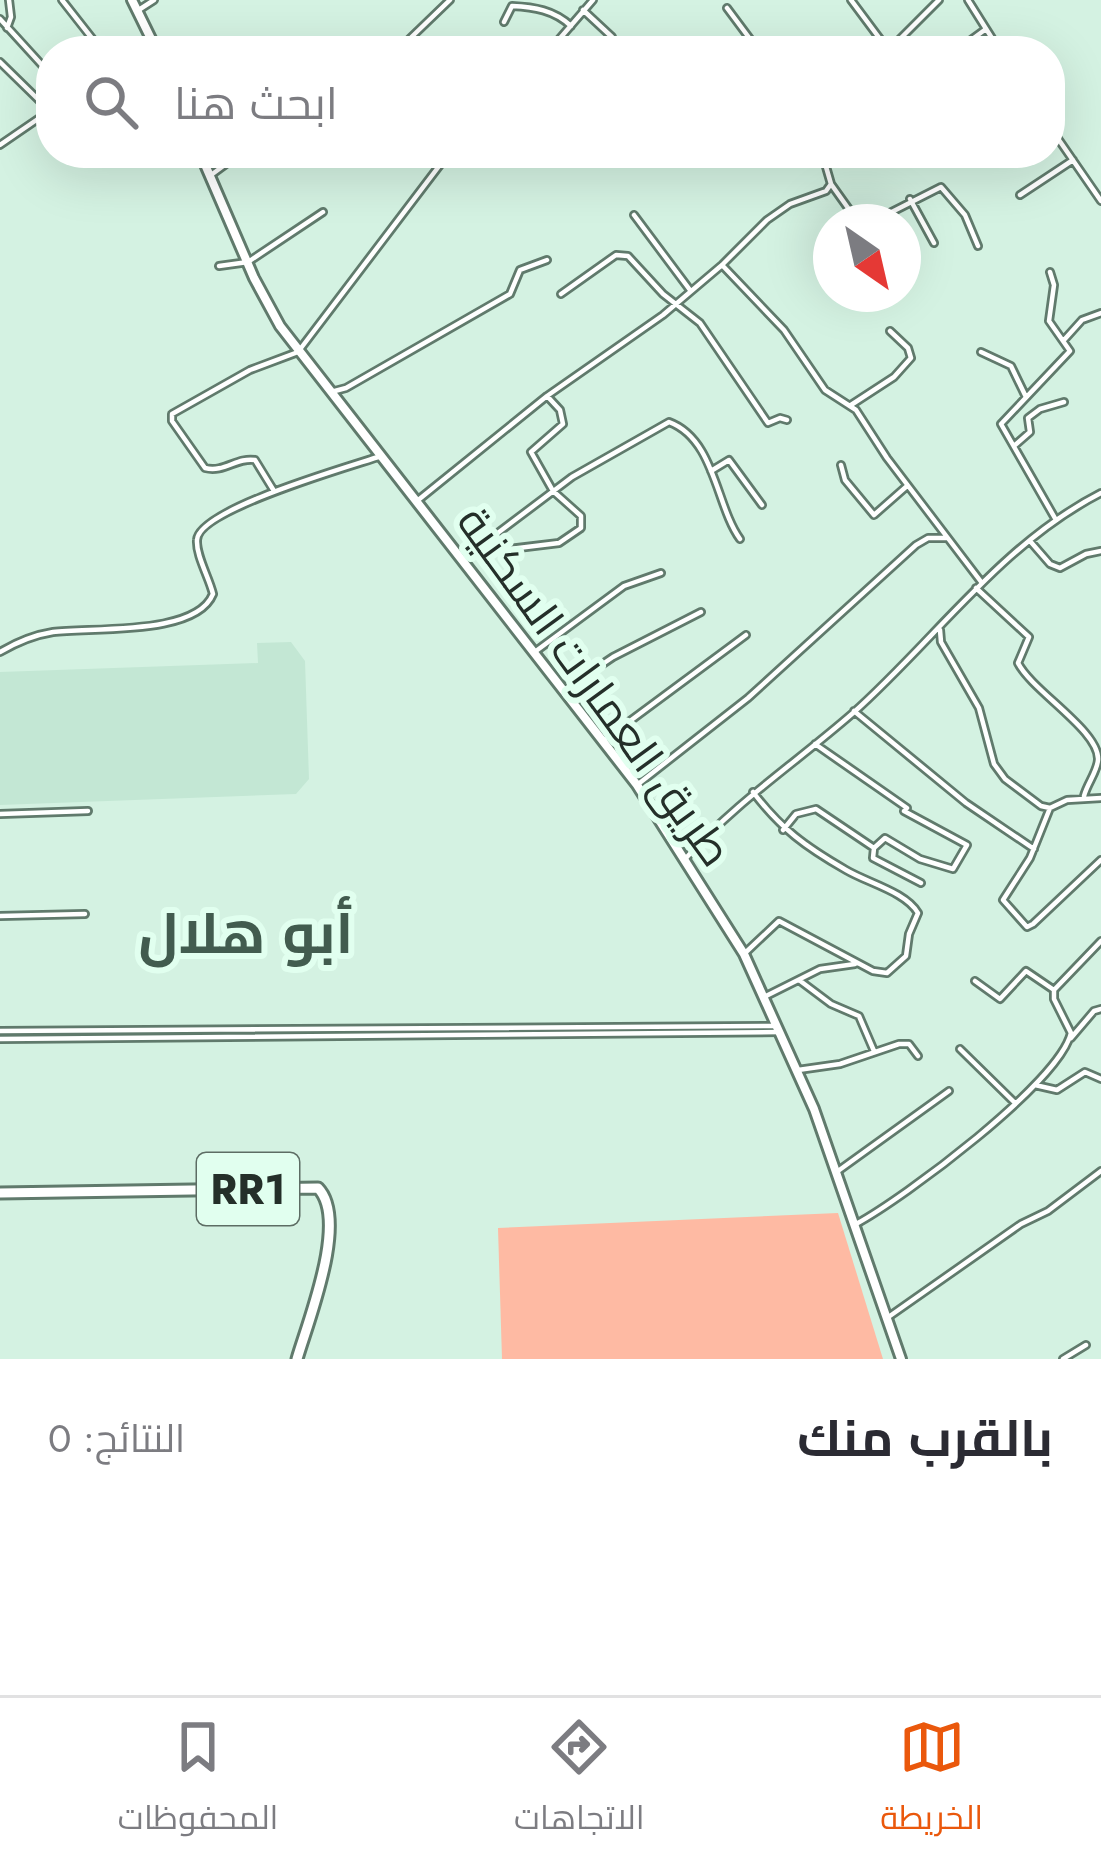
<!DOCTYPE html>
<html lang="ar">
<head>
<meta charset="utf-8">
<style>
	:root { --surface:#fff; --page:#f7f7f7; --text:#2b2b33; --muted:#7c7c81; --line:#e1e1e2; --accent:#ea580c }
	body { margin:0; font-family:Jost,Cairo,sans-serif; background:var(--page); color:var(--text); direction:rtl }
	.compass { position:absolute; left:813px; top:204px; width:108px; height:108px; border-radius:50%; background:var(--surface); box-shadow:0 12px 48px #0002; rotate:146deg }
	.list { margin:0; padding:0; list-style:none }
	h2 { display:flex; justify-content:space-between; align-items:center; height:156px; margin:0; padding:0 48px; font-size:51px }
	h2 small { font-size:39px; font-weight:400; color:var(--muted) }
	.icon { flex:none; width:66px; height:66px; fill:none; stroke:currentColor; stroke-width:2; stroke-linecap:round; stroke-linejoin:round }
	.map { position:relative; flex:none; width:1101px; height:1359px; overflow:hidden; direction:ltr }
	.search { position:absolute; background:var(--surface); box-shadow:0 12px 48px #0002; left:36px; right:36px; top:36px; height:132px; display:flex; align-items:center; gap:30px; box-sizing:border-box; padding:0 42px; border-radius:48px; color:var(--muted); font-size:45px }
	.sheet { height:336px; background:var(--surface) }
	nav { display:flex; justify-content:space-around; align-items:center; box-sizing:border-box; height:168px; border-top:3px solid var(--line); background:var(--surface); font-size:33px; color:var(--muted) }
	nav a { display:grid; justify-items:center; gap:6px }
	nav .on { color:var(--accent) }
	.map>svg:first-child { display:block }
</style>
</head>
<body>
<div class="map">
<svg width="1101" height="1359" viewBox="0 0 1101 1359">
	<rect width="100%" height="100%" fill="#d4f2e2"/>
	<!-- built -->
	<path fill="#c3e7d4" d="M291 642 305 661 309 779 296 794 0 805V672L258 663 257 643Z"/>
	<!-- green -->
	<path fill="#febaa3" d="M838 1213 883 1359H502L498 1228Z"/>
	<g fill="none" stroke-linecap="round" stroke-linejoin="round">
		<defs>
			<path id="street" d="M62 0 102 51
				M851 0 889 51
				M968 0 1000 51
				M727 8 759 51
				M583 10 612 37 614 43 610 51
				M137 11 154 0
				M0 19 51 75
				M504 22 512 6C534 7 554 10 571 26
				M7 28 11 17 9 0
				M138 51 152 41
				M397 51 450 0
				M549 51 593 0
				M888 51 939 0
				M956 51 986 29
				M0 62 50 111
				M1050 127 1101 201
				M0 145 51 110
				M211 175 241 153
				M831 184 858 222
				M1020 195 1073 160
				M910 199 934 243
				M634 215 690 290
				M872 222 941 187 965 215 978 246
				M722 265 784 330 825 390 856 410 887 458 982 583
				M219 266 248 262 323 212
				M1050 272 1054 285 1049 321 1070 351 1001 424 1056 520
				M561 294 616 255 628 256 663 294 700 323 768 423 780 418 787 420
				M1064 340 1082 320 1101 313
				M981 352 1011 366 1026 397
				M331 392 346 388 510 294 520 270 547 260
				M851 405 894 377 911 358 908 348 890 331
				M1014 446 1030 432 1028 418 1040 409 1064 402
				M841 465 845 480 874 515 907 486
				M711 471 729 460 762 505
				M274 491 255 460C237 457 224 473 205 468L172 421V414L250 370 298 352 449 153
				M417 501 547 396 663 315 722 265 767 220 790 204 826 191 831 184 822 153
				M1030 541 1050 564 1060 568 1086 554 1101 551
				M476 553 559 543 581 528V516L553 491 531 452 563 424 560 410 548 397
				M462 560 572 477 669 422C715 439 716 506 740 539
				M976 588 1029 637 1018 663C1032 691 1100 731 1098 760 1097 772 1087 784 1084 796
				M940 630 941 642 979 708 994 764 1005 779 1041 806 1050 808 1067 800 1101 798
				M536 651 624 586 661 573
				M0 652C17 642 34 635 53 632 93 627 196 636 213 594 209 577 196 556 197 540 198 509 352 466 381 456
				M564 690 613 657 701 612
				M854 711 966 803 1034 849
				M603 741 746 635
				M637 785 748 698 916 545 928 538H946
				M1050 808 1030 858 1003 900 1027 927 1033 924 1101 860
				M0 814 88 811
				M783 830 796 814 816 809 874 848 885 838 920 859 953 869 967 845 904 811 907 808 815 744
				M874 848 873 858 921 883
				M686 858C736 802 797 762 853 713 935 640 1001 544 1101 493
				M0 916 85 914
				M744 954 779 921 873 971 887 973 906 956 909 934 918 913C906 892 868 883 846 870 806 847 781 829 753 792
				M799 980 831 1004 859 1016 874 1051
				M975 981 1000 999 1026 971 1054 990
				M766 996 820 969 855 964
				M0 1031 774 1026
				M1071 1038 1094 1011 1101 1009
				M0 1039 780 1032
				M960 1049 1015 1103
				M798 1070 840 1064 899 1044H909L918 1056
				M1035 1085 1057 1090 1085 1072 1101 1079
				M838 1171 949 1091
				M856 1224C904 1198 1059 1083 1071 1033L1054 999V990L1101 941
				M887 1318 1021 1224 1048 1211 1101 1171
				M1063 1359 1086 1345"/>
			<path id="secondary" d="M132 0 157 51
				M200 153 254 278 280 326 637 785 744 954 814 1109 901 1359"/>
			<path id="primary" d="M0 1193 318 1188C349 1220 308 1321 297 1359"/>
		</defs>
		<!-- street casing -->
		<use href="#street" stroke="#607a6c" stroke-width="10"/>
		<!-- secondary casing -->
		<use href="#secondary" stroke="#607a6c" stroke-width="14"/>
		<!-- primary casing -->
		<use href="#primary" stroke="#607a6c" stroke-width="15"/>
		<!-- street -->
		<use href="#street" stroke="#fff" stroke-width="4.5"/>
		<!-- secondary -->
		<use href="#secondary" stroke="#fff" stroke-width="8"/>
		<!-- primary -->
		<use href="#primary" stroke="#fff" stroke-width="9"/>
	</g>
	<g text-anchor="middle" stroke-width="12" stroke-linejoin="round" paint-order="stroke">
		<!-- shield labels -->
		<rect fill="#e1ffef" stroke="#5d6d64" stroke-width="3" x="197" y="1153" width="102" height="72" rx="9"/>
		<g font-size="42" font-weight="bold" fill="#242f29">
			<text x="248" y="1204">RR1</text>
		</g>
		<!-- street labels -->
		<g font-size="45" fill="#242f29" stroke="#e1ffef">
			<text transform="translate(595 686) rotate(54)" y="16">طريق العمارات السكنية</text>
		</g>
		<!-- district labels -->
		<g font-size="57" font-weight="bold" fill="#425c4f" stroke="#e1ffef">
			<text x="246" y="953">أبو هلال</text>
		</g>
	</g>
</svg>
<svg class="compass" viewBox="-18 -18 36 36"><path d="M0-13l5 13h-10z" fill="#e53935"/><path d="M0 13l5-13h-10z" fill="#7c7c81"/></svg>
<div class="search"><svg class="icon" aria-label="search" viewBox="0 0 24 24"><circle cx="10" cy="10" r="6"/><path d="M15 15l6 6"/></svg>ابحث هنا</div>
</div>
<section class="sheet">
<h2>بالقرب منك<small>النتائج: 0</small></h2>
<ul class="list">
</ul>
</section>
<nav>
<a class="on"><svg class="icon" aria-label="map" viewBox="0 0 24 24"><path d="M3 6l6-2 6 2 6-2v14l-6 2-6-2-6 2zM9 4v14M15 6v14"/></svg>الخريطة</a>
<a><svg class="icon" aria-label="directions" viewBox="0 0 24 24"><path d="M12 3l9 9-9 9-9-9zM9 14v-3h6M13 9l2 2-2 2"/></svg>الاتجاهات</a>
<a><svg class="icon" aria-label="saved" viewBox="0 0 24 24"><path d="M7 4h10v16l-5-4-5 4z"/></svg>المحفوظات</a>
</nav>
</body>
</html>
